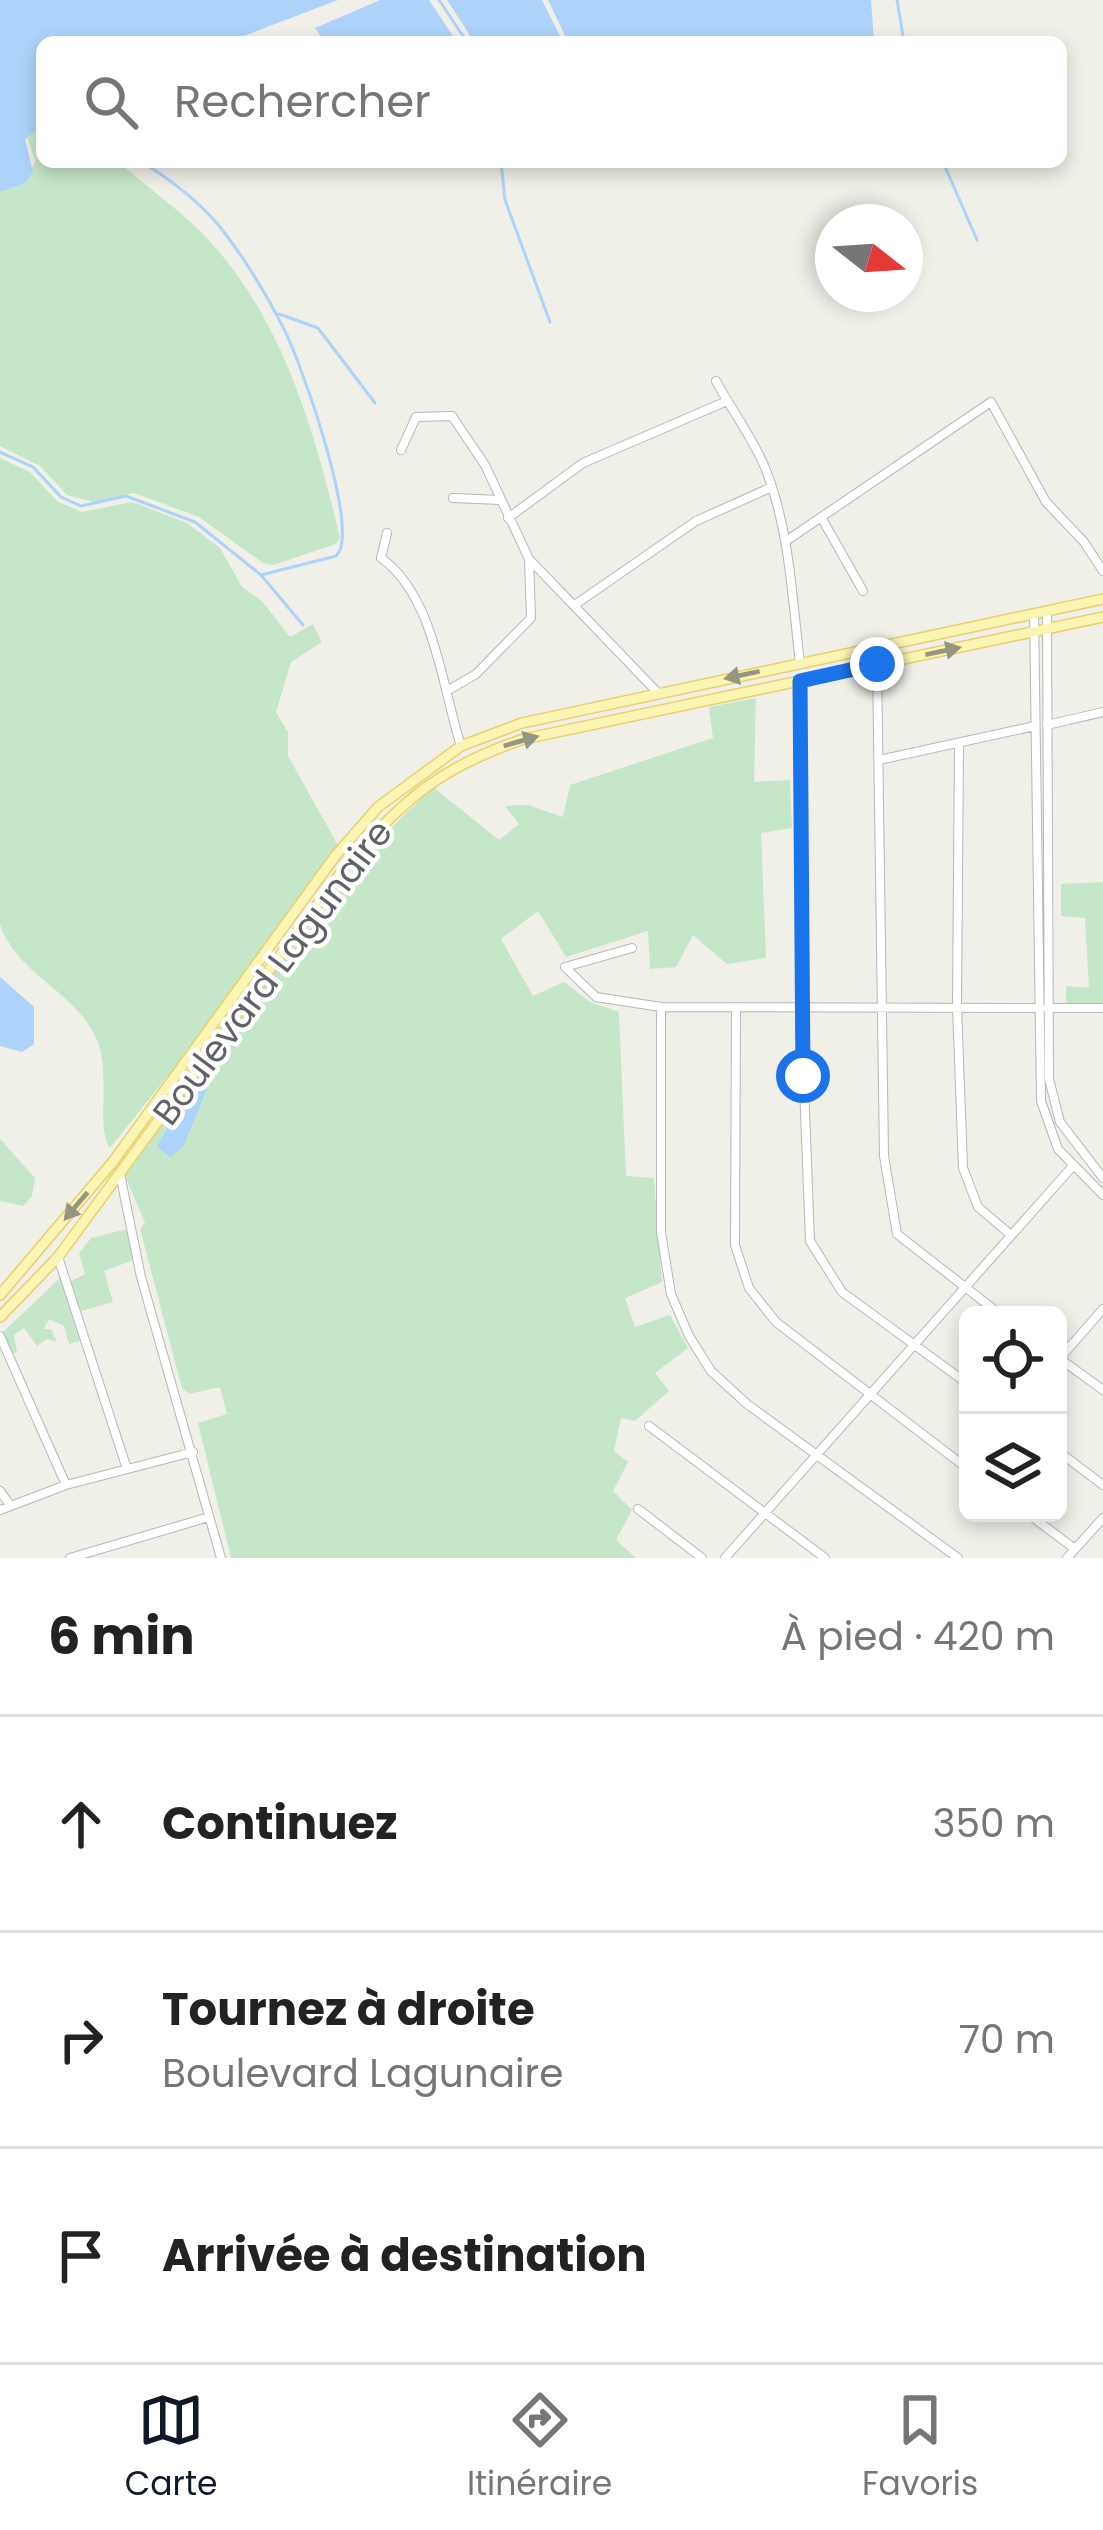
<!DOCTYPE html>
<html lang="fr">
<head>
<meta charset="utf-8">
<style>
	:root { --surface:#fff; --page:#f6f6f6; --text:#222; --muted:#767676; --line:#e0e0e0; --accent:#111827 }
	body { margin:0; font-family:Poppins,sans-serif; background:var(--page); color:var(--text) }
	.controls { position:absolute; right:36px; bottom:36px; display:grid; overflow:hidden; border-radius:18px; box-shadow:0 6px 18px #0003 }
	.controls button { width:108px; height:108px; display:grid; place-items:center; padding:0; border:0; border-bottom:3px solid var(--line); background:var(--surface); color:var(--text); font:60px sans-serif }
	.compass { position:absolute; left:815px; top:204px; width:108px; height:108px; border-radius:50%; background:var(--surface); box-shadow:0 6px 18px #0003; rotate:107deg }
	.stop { position:absolute; width:36px; height:36px; margin:-27px; border:9px solid #1a73e8; border-radius:50%; background:#fff }
	.stop.end { background:#1a73e8; border-color:#fff; box-shadow:0 3px 12px #0008 }
	.list { margin:0; padding:0; list-style:none }
	h2 { display:flex; justify-content:space-between; align-items:center; height:156px; margin:0; padding:0 48px; font-size:51px }
	h2 small { font-size:39px; font-weight:400; color:var(--muted) }
	.list li { display:grid; grid-template-columns:78px 1fr auto; gap:36px; align-items:center; box-sizing:border-box; height:216px; padding:0 48px; border-top:3px solid var(--line) }
	.list b { display:block; font-size:45px; white-space:nowrap }
	.list p { margin:0; font-size:39px; white-space:nowrap; color:var(--muted) }
	.list em { font-size:39px; font-style:normal; color:var(--muted) }
	.icon { flex:none; width:66px; height:66px; fill:none; stroke:currentColor; stroke-width:2; stroke-linecap:round; stroke-linejoin:round }
	.map { position:relative; flex:none; width:1103px; height:1558px; overflow:hidden }
	.search { position:absolute; background:var(--surface); box-shadow:0 6px 18px #0003; left:36px; right:36px; top:36px; height:132px; display:flex; align-items:center; gap:30px; box-sizing:border-box; padding:0 42px; border-radius:18px; color:var(--muted); font-size:45px }
	.sheet { height:804px; background:var(--surface) }
	nav { display:flex; justify-content:space-around; align-items:center; box-sizing:border-box; height:168px; border-top:3px solid var(--line); background:var(--surface); font-size:33px; color:var(--muted) }
	nav a { display:grid; justify-items:center; gap:6px }
	nav .on { color:var(--accent) }
	.map>svg:first-child { display:block }
</style>
</head>
<body>
<div class="map">
<svg width="1103" height="1558" viewBox="0 0 1103 1558">
	<rect width="100%" height="100%" fill="#f0efe8"/>
	<!-- green -->
	<path fill="#c6e6c9" d="M42 126V162H119C146 187 178 208 204 235 283 318 314 429 340 538L336 544 273 565 263 563 199 517 134 493 94 502 67 495 40 466 0 446V192L25 183 35 161 26 133Z
		M0 458 30 472 57 501 82 512 132 502 187 523 220 548 242 587 262 601 290 637 313 624 322 642 291 662 276 712 288 732V756L344 856 110 1148C94 1126 115 1067 92 1030 68 989 17 972 0 925Z
		M756 698 754 782 790 780 792 828 761 833 766 958 727 964 693 935 676 967 650 969 648 931 566 957 538 911 501 939 533 996 564 982 590 1002 619 1012 626 1176 654 1178 662 1282 625 1298 635 1327 670 1315 688 1348 655 1373 669 1391 635 1421 621 1418 614 1451 628 1462 613 1491 632 1510 616 1540 636 1558H231L198 1423 227 1414 220 1387 189 1394 182 1388 140 1229 145 1223 120 1164 390 829 433 787 499 840 519 824 505 806 528 805 563 817 570 785 713 738 709 707Z
		M1103 882V1004L1066 1005V986L1089 988 1085 918 1061 916V884Z
		M0 1139 35 1178 32 1196 23 1206 0 1201Z
		M127 1229 133 1260 104 1271 113 1302 81 1311 71 1281 85 1274 79 1253 91 1238Z
		M60 1278 80 1341 69 1344 64 1326 49 1319 44 1329H51L57 1342 47 1339 37 1346 24 1328 14 1335 17 1353H12L1 1334Z"/>
	<!-- water -->
	<path fill="#aed3fa" d="M0 0H338L228 42H42V126L25 139 33 172 25 183 0 192Z
		M380 0H429L457 42H325L315 28Z
		M447 0H542L563 42H474Z
		M548 0H871L874 42H568Z
		M0 977 34 1007V1044L22 1052 0 1046Z
		M209 1064 213 1075 183 1147 171 1157 157 1147 193 1080Z"/>
	<g fill="none" stroke-linecap="round" stroke-linejoin="round">
		<!-- stream -->
		<path stroke="#aed3fa" stroke-width="3" d="M439 0 467 42
			M897 0 904 42
			M142 162C171 180 198 200 220 227 244 257 266 294 284 329 301 363 362 533 336 556L261 575
			M501 162 505 200 550 322
			M943 162 977 240
			M279 314 318 328 375 403
			M0 452 33 467 61 497 81 506 126 496 195 522 261 575 303 625"/>
		<defs>
			<path id="minor" d="M716 381C732 411 754 439 766 470 790 532 792 598 800 663
				M401 450 416 417 452 416 485 465 529 559 658 693
				M453 498 500 500
				M821 517 863 591
				M508 518 583 463 727 401
				M387 533 381 558C434 595 442 687 461 746
				M786 541 991 402 1046 502 1084 542 1103 571
				M576 604 696 521 772 487
				M1047 611 1049 1079 1060 1122 1103 1178
				M1034 614 1041 1101 1058 1149 1103 1195
				M877 664 884 1156 897 1234 1001 1315
				M800 681 801 1007 810 1241 842 1292 968 1384
				M447 691 476 674 531 618 529 559
				M1047 725 1103 712
				M959 743 957 1006 963 1168 978 1207 1011 1235
				M879 760 1035 726
				M632 948 565 967 596 997 661 1007 1039 1008
				M661 1007V1232L671 1294 689 1336 711 1371 747 1404 958 1558
				M736 1007 735 1245 749 1288 776 1322 968 1469
				M1047 1008H1103
				M120 1174 141 1277 221 1558
				M58 1257 127 1469
				M0 1336 66 1485
				M1059 1358 1103 1390
				M1060 1358 1103 1309
				M649 1426 825 1558
				M1058 1451 1103 1485
				M0 1491 10 1505
				M638 1509 702 1558
				M0 1510 66 1485 193 1452
				M1027 1513 1075 1549
				M70 1558 209 1517
				M725 1558 1072 1167
				M1067 1558 1103 1518"/>
			<path id="major" d="M0 1295 112 1163 336 855 378 807 461 746 522 723 1103 599
				M0 1317 58 1257 348 863C404 799 442 766 524 739L1103 617"/>
		</defs>
		<!-- minor casing -->
		<use href="#minor" stroke="#b5b7bb" stroke-width="10"/>
		<!-- major casing -->
		<use href="#major" stroke="#e9d068" stroke-width="12"/>
		<!-- minor -->
		<use href="#minor" stroke="#fff" stroke-width="8"/>
		<!-- major -->
		<use href="#major" stroke="#faf5b3" stroke-width="9"/>
	</g>
	<!-- one-way arrows -->
	<defs><path id="oneway-solid" d="M-6-.8H1V-3.2L6.5 0L1 3.2V.8H-6Z" transform="scale(3)"/></defs>
	<g fill="#959582">
		<use href="#oneway-solid" transform="translate(943 651) rotate(-12)"/>
		<use href="#oneway-solid" transform="translate(742 675) rotate(168)"/>
		<use href="#oneway-solid" transform="translate(521 741) rotate(-16)"/>
		<use href="#oneway-solid" transform="translate(76 1206) rotate(130)"/>
	</g>
	<g fill="none" stroke-linecap="round" stroke-linejoin="round">
		<!-- route -->
		<path stroke="#1a73e8" stroke-width="15" d="M803 1076 800 681 877 664"/>
	</g>
	<g text-anchor="middle" stroke-width="9" stroke-linejoin="round" paint-order="stroke">
		<!-- street labels -->
		<g font-size="36" fill="#5f6267" stroke="#fff">
			<text transform="translate(272 972) rotate(-53)" y="13">Boulevard Lagunaire</text>
		</g>
	</g>
</svg>
<div class="controls">
<button><svg class="icon" aria-label="locate" viewBox="0 0 24 24"><circle cx="12" cy="12" r="6"/><path d="M12 2v4M12 18v4M2 12h4M18 12h4"/></svg></button>
<button><svg class="icon" aria-label="layers" viewBox="0 0 24 24"><path d="M12 4l9 5-9 5-9-5zM3 14l9 5 9-5"/></svg></button>
</div>
<svg class="compass" viewBox="-18 -18 36 36"><path d="M0-13l5 13h-10z" fill="#e53935"/><path d="M0 13l5-13h-10z" fill="#767676"/></svg>
<div class="stop" style="left:803px;top:1076px"></div>
<div class="stop end" style="left:877px;top:664px"></div>
<div class="search"><svg class="icon" aria-label="search" viewBox="0 0 24 24"><circle cx="10" cy="10" r="6"/><path d="M15 15l6 6"/></svg>Rechercher</div>
</div>
<section class="sheet">
<h2>6 min<small>À pied · 420 m</small></h2>
<ul class="list">
<li><svg class="icon" aria-label="ahead" viewBox="0 0 24 24"><path d="M12 20V5M6 11l6-6 6 6"/></svg><div><b>Continuez</b></div><em>350 m</em></li>
<li><svg class="icon" aria-label="right" viewBox="0 0 24 24"><path d="M7 20v-9h11M14 6l5 5-5 5"/></svg><div><b>Tournez à droite</b><p>Boulevard Lagunaire</p></div><em>70 m</em></li>
<li><svg class="icon" aria-label="arrive" viewBox="0 0 24 24"><path d="M6 21V4h12l-3 4 3 4H6"/></svg><div><b>Arrivée à destination</b></div></li>
</ul>
</section>
<nav>
<a class="on"><svg class="icon" aria-label="map" viewBox="0 0 24 24"><path d="M3 6l6-2 6 2 6-2v14l-6 2-6-2-6 2zM9 4v14M15 6v14"/></svg>Carte</a>
<a><svg class="icon" aria-label="directions" viewBox="0 0 24 24"><path d="M12 3l9 9-9 9-9-9zM9 14v-3h6M13 9l2 2-2 2"/></svg>Itinéraire</a>
<a><svg class="icon" aria-label="saved" viewBox="0 0 24 24"><path d="M7 4h10v16l-5-4-5 4z"/></svg>Favoris</a>
</nav>
</body>
</html>
